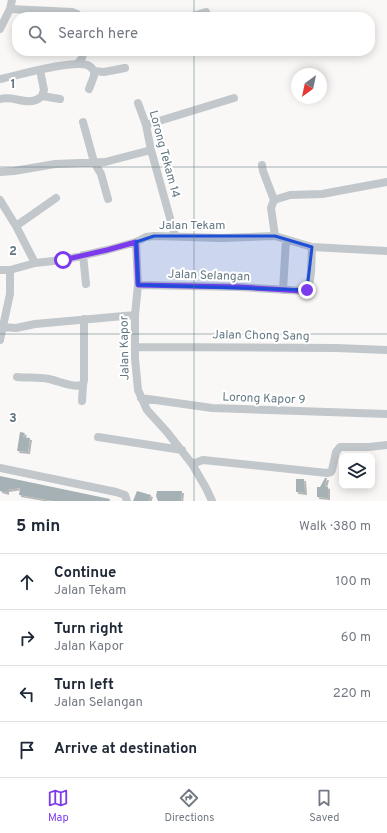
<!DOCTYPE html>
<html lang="en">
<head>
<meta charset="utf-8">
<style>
	:root { --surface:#fff; --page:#f6f6f7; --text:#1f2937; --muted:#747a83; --line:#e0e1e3; --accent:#7c3aed }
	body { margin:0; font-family:Overpass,sans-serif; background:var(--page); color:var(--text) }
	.controls { position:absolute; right:12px; bottom:12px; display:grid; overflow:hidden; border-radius:8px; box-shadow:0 2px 10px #0003 }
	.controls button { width:36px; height:36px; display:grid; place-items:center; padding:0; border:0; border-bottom:1px solid var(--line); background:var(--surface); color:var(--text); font:20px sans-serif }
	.compass { position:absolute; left:291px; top:68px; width:36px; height:36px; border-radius:50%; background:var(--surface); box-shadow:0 2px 10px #0003; rotate:213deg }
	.stop { position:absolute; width:12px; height:12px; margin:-9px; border:3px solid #7c3aed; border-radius:50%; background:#fff }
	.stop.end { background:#7c3aed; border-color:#fff; box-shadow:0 1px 4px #0008 }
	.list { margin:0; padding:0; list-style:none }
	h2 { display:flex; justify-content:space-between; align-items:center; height:52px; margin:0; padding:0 16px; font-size:17px }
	h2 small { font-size:13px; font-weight:400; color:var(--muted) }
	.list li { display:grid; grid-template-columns:26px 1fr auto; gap:12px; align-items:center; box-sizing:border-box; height:56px; padding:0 16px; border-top:1px solid var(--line) }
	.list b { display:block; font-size:15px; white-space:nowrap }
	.list p { margin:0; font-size:13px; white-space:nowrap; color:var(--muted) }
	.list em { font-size:13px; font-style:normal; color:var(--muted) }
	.icon { flex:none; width:22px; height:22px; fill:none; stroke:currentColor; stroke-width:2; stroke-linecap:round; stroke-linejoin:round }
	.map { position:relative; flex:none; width:387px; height:501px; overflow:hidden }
	.search { position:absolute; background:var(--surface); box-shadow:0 2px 10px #0003; left:12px; right:12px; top:12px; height:44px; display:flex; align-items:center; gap:10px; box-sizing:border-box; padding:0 14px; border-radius:16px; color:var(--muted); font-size:15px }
	.sheet { height:276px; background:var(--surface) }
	nav { display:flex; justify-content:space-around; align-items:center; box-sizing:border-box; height:56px; border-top:1px solid var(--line); background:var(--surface); font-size:11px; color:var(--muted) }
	nav a { display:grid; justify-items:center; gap:2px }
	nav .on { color:var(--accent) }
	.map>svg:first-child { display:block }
</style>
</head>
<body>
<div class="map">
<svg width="387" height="501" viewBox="0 0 387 501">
	<defs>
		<filter id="shadow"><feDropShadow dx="2" dy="2" stdDeviation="0" flood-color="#0004"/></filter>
	</defs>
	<rect width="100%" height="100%" fill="#f9f8f6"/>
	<!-- building -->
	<path fill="#a6b1b6" filter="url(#shadow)" d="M20 432 25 433 23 437 30 438 28 452 17 451Z
		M0 476 110 499 109 501H53L19 495 20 488 7 490V493L0 491Z
		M325 478H327L325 486 328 487V498L317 497V487H320Z
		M296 479H304L305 493 296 492Z
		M137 491 151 495 149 501H133Z
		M157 491H182L181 501H158L156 496Z"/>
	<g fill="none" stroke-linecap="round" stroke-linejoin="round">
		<!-- minor -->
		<path stroke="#c1c7ca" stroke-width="8" d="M10 9 72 12 77 14 79 17
			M189 17 206 12
			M0 29 10 9 12 0
			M77 64 82 58 84 51
			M40 70 44 90 42 96
			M0 79C19 75 71 60 87 65 91 66 92 68 94 71L104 72 125 68
			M89 89 94 76V71
			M0 99C15 95 29 108 42 96L60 99
			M138 103 146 125 151 150 175 236
			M83 122 94 162 101 174 108 199
			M146 125 234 98
			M262 165 263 171 274 200 271 208 275 236
			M0 172 14 171 55 164 105 162 151 150
			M0 200 16 226 35 263
			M274 200 290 195 322 194 387 182
			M16 226 56 198
			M136 242 138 285 135 315V358L138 390 147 410 167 432 192 464 206 488 212 501
			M83 255 86 284
			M0 270H10L35 263 63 260 107 250 136 242 146 237 154 236 222 238 275 236 312 247 387 251
			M138 285 239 287 305 291C313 285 311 256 312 247
			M283 290 286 240
			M3 327 16 328 35 324 135 315
			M0 340 10 294V270
			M136 347 336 348 387 350
			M17 377C27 378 38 377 49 379 59 381 72 388 83 385L84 380V319
			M141 398 212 408 387 414
			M82 401 83 385
			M98 437 182 450
			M192 464 203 460 327 473 331 472 332 470 336 452 340 447H369L387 445
			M0 468 116 492 125 495 127 501"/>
	</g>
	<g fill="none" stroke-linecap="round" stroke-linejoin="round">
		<!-- route -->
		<path stroke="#7c3aed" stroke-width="5" d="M63 260 107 250 136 242 138 285 239 287 302 291 307 290"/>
	</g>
	<!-- marked area -->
	<path fill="#1d4ed8" fill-opacity="0.2" stroke="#1d4ed8" stroke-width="3" stroke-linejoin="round" d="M154 236H275L312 247 307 290 138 285 136 242Z"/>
	<!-- grid -->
	<path fill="none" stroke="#637882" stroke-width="1" stroke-opacity="0.55" d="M194 0V17M194 51V501M0 167H387M0 334H387"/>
	<g text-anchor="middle" stroke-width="4" stroke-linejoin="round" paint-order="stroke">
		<!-- street labels -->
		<g font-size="12" fill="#637882" stroke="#fff">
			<text transform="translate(165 154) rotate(75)" y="4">Lorong Tekam 14</text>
			<text x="192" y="229">Jalan Tekam</text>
			<text transform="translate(209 275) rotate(2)" y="4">Jalan Selangan</text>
			<text transform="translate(261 335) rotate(1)" y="4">Jalan Chong Sang</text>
			<text transform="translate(124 348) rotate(-91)" y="4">Jalan Kapor</text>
			<text transform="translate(264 398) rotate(2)" y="4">Lorong Kapor 9</text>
		</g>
	</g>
	<g font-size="13" text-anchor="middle" font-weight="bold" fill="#637882" stroke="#fff" stroke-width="4" stroke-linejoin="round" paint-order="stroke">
		<text x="13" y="88">1</text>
		<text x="13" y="255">2</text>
		<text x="13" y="422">3</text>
	</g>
</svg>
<div class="controls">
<button><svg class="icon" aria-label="layers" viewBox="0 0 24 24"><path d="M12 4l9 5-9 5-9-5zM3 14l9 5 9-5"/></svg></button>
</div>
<svg class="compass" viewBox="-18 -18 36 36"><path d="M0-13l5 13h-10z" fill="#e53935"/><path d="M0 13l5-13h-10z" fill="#747a83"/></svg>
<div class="stop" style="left:63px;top:260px"></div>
<div class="stop end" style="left:307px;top:290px"></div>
<div class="search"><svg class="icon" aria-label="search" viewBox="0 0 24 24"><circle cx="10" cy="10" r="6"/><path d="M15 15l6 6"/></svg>Search here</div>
</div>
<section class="sheet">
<h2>5 min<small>Walk · 380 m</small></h2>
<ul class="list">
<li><svg class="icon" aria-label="ahead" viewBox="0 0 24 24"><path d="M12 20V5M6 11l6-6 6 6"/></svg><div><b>Continue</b><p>Jalan Tekam</p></div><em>100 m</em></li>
<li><svg class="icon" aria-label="right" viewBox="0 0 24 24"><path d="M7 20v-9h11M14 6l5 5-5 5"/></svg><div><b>Turn right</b><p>Jalan Kapor</p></div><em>60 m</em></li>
<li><svg class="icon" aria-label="left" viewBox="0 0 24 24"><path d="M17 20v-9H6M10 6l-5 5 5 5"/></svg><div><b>Turn left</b><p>Jalan Selangan</p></div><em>220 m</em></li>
<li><svg class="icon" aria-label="arrive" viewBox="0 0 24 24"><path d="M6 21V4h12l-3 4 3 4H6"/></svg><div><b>Arrive at destination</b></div></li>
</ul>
</section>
<nav>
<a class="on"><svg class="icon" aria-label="map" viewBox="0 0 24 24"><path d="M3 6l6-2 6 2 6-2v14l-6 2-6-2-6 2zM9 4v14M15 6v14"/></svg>Map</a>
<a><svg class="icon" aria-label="directions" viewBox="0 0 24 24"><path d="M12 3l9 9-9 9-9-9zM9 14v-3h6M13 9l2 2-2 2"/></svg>Directions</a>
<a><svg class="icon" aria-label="saved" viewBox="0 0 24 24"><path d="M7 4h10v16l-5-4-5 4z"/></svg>Saved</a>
</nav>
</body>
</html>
